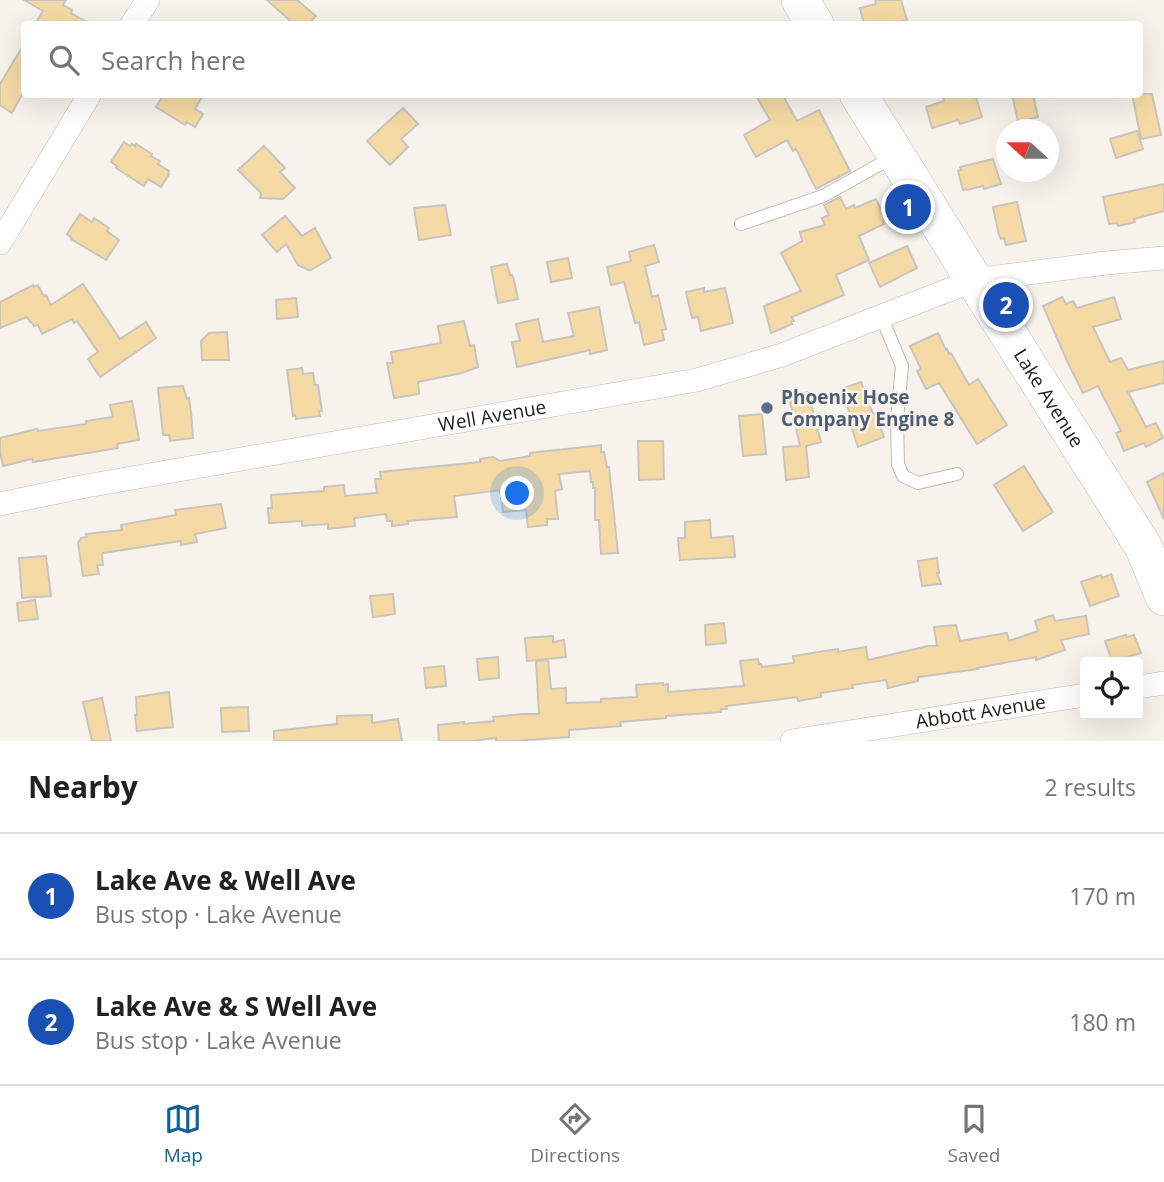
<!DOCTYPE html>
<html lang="en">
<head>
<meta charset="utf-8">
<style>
	:root { --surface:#fff; --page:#f2f2f2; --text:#202124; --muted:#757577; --line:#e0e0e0; --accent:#116294 }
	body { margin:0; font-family:"Open Sans",sans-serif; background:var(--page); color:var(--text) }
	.controls { position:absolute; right:21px; bottom:21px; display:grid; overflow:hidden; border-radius:7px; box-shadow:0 7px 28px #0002 }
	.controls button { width:63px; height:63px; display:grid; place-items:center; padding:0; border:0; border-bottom:2px solid var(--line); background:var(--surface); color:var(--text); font:35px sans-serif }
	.compass { position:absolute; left:996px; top:119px; width:63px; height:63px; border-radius:50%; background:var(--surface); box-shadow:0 7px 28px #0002; rotate:291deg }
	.you { position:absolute; left:518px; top:494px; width:24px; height:24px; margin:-18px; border:5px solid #fff; border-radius:50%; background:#1a73e8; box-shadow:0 0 0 10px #1a73e833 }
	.badge { display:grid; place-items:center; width:46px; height:46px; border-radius:50%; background:var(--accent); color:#fff; font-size:23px; font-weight:700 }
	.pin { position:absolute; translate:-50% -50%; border:4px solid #fff; box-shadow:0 2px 7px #0006 }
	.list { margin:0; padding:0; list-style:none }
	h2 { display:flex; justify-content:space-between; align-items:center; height:91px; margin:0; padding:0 28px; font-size:30px }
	h2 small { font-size:23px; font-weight:400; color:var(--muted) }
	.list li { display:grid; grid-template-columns:46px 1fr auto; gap:21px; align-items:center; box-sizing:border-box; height:126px; padding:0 28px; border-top:2px solid var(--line) }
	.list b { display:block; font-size:26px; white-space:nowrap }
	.list p { margin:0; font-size:23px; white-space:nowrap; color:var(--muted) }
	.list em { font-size:23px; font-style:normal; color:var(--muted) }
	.icon { flex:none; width:38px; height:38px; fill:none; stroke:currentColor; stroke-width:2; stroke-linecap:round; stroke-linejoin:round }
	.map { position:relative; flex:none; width:1164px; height:741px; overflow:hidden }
	.search { position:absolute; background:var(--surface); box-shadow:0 7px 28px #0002; left:21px; right:21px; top:21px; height:77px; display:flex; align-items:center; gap:18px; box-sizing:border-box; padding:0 24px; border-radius:7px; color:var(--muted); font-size:26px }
	.sheet { height:343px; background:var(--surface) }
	nav { display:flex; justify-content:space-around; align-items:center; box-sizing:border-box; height:98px; border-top:2px solid var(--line); background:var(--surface); font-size:19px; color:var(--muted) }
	nav a { display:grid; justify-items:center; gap:4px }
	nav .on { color:var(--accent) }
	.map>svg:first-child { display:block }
</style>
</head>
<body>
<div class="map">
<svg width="1164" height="741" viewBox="0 0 1164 741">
	<rect width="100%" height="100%" fill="#f7f3ec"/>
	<!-- building -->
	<path fill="#f6daa5" stroke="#c9c5be" stroke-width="2" d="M24 0H66L63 5 72 10 71 13 90 24H35L43 11Z
		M267 0H297L316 16 308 24H294Z
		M875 0H901L907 20 892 24H864L860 8 876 4Z
		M24 44V91L12 113 0 105V84Z
		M164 94H204L195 109 203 114 195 127 187 122 185 125 156 107Z
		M755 94H782L797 121 819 110 850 171 816 189 796 149 793 151 787 140 756 157 744 135 770 120Z
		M952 94H975L982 117 960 124 958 120 932 128 926 107 944 101 943 97Z
		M1012 94H1033L1038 117 1018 122Z
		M1132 94H1152L1161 135 1141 139Z
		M403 108 418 124 401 139 408 147 390 165 367 141Z
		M1137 131 1143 149 1116 158 1110 139Z
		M124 142 130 146 132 144 135 146 136 144 152 154 151 156 160 161 158 164 169 171 168 174H169L161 187 148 179 144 186 116 168 117 166 111 162Z
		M264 146 285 168 280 172 295 188 283 199 260 198 261 193 238 170Z
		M993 159 1001 184 984 189 983 186 967 190 966 189 963 190 958 171 961 170 960 167Z
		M1164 184V211L1134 219 1135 222 1118 226 1117 223 1109 224 1103 197Z
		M840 197 846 209 854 205 855 208 876 199 886 220 883 222 884 224 859 236 869 260 836 275 844 295 792 317 794 321 791 322 792 324 771 333 764 306 801 291 781 253 802 241 800 232 825 225 822 218 829 215 824 205Z
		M1017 202 1026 241 1006 245 1004 238 1001 239 999 235 993 207Z
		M445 205 451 235 419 240 414 208Z
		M80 214 92 222 94 218 109 228 107 231 119 240 106 260 71 239 72 238 67 234Z
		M285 216 302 236 315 228 331 258 311 270H308L298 265 286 244 277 252 262 235Z
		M654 245 659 262 645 266 652 297 658 295 666 329 662 330 664 340 644 345 639 322 635 323 624 282 611 285 607 267 631 261 629 252Z
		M907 246 917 268 880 287 869 263Z
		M568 258 572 278 551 282 547 262Z
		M507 264 510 275H512L514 280 518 299 498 303 491 267Z
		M83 284 120 339 146 322 156 338 100 377 88 359 98 352 77 321 74 323 72 319 42 334 38 325 34 326 31 321 30 322 27 317 0 328V302L33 285 34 287 38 285 42 293 44 296 46 295 51 305Z
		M704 288V292L725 288 733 323 701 331 698 317 692 318 686 292Z
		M1062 297 1066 304 1073 301 1077 308 1114 297 1121 319 1093 327 1110 362 1121 358 1128 370 1164 361V383L1128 392 1146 427 1156 423 1163 438 1146 447 1144 443 1124 451 1116 433 1121 431 1098 386 1083 393 1067 361 1043 306Z
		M296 298 298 317 277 319 276 300Z
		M599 307 607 350 590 354V350L517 367 512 342 520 341 516 324 538 319 543 342 574 336 568 313Z
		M464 321 470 346 474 345 478 367 462 373 418 382 419 394 394 398 387 363H393L391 352 441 343 438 326Z
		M227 332 229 360H202L201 341 209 333Z
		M938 333 946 350 947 349 949 354 951 353 969 385 978 379 1007 425 977 444 939 383 926 389 917 371 921 369 910 346Z
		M302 368 303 374 313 373 315 385H318L322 411H319L320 416 296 419 295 415 293 416 287 370Z
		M861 382 873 414 875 413 884 437 858 447 850 423 853 422 841 389Z
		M183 386 187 399 189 398 191 412 193 438 170 441 169 435H163L158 388Z
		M808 392 821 442 806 446 809 477 786 480 783 447 800 446 789 397Z
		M132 401 139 440 117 444 118 448 33 462 32 459 3 466 0 452V438L37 429 38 431 86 424V421L113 417 110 405Z
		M762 414 766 454 743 456 739 416Z
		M638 441H663L664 479 639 480Z
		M601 445V452H604L607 467H609L618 553 601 554 599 520H595V488H593V482H591L590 471 559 474 562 489 555 491 558 519H547V525L528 527 526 510 503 512 500 490 454 496 457 517 407 521 408 524 392 526V521H387L386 514 354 518 355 526 328 529V524L302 526V521L269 523 268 508H272L271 495 324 491V487L344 485 345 496 377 493 375 479H381L380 472 480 462V459L493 457 500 461 530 456V453Z
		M1024 466 1053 512 1023 531 994 485Z
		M1164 473V519L1147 482Z
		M221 504 226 528 195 534 197 542 181 545V541L103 553 102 554 103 565H97L99 574 83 576 78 543 81 538 87 537 86 534 122 530 121 525 176 515 175 510Z
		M710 520 711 538 733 536 735 557 680 560 678 538H685V522Z
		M46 556 51 596 22 598 19 558Z
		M937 558 939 573H937L941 584 922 586 918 561Z
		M1111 574 1119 596 1090 606 1081 582 1101 575 1102 578Z
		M393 594 395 614 373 617 370 596Z
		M35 600 38 619 19 621 17 603Z
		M1053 615 1055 621 1086 616 1089 634 1061 640 1065 650 1036 660V657L977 668 978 669 918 677V681L888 688 886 680 852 685 853 688 821 693V697L798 701 797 697 726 706 727 709H721V712L666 716V718L620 722 621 726 569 730V737L514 741H496V738L472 741H439L438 725 464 722V724L494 721 493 717 523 714H539L536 661 548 660 551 689 566 688V703L601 702V699L637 697 636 685 663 683V685L668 684V692L744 686 740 661 758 659 759 664H761L762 667 794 663 793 656 838 649V652L866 647 868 660 928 646H937L934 627 956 625 960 641 1007 633 1009 641 1038 631 1035 621Z
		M724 623 726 643 706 645 705 625Z
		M1126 635 1127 637 1134 635 1141 653 1112 661 1105 641Z
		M553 636V642L564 640 566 657 527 661 525 638Z
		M498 657 499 678 479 680 477 659Z
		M444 666 446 686 426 688 424 668Z
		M169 692 173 727 137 731 135 715H137L136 697Z
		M102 698 111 741H92L83 702Z
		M248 707 249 731 222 732 221 708Z
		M372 715V723L398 719 402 741H274V731L337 724V716Z"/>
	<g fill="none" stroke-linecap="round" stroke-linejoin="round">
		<defs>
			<path id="lane" d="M741 224 823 196 893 157
				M881 316 902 366 897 420 898 464 903 476 918 483 957 474"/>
			<g id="street">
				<path d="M132 24 148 0"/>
				<path d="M0 243 90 94"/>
				<path id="s1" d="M0 504 86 486 697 380 782 355 974 280 1106 263 1164 258"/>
				<path d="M1138 687 1164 683"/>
				<path id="s2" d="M792 741 1085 695"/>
			</g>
			<g id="primary">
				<path d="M800 0 815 24"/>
				<path id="s3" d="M858 94 974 280 1143 546 1164 597"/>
			</g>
		</defs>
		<!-- lane casing -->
		<use href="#lane" stroke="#bebbb4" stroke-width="14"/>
		<!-- street casing -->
		<use href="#street" stroke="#bebbb4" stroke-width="24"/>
		<!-- primary casing -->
		<use href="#primary" stroke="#bebbb4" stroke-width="38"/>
		<!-- lane -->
		<use href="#lane" stroke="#fff" stroke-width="12"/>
		<!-- street -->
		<use href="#street" stroke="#fff" stroke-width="23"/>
		<!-- primary -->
		<use href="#primary" stroke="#fff" stroke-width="37"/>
	</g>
	<!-- markers -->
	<circle fill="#5c6f8a" stroke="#f7f3ec" stroke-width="2.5" cx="767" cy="408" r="7"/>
	<g text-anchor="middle" stroke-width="5" stroke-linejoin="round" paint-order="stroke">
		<!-- service labels -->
		<g font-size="19" font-weight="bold" fill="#4e5e75" stroke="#f7f3ec" text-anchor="start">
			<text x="781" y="404">Phoenix Hose<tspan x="781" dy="22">Company Engine 8</tspan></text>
		</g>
		<!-- street labels -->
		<g font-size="19" fill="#21201d" stroke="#f7f3ec">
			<text dy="7" stroke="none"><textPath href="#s3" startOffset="359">Lake Avenue</textPath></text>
			<text dy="7" stroke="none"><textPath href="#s1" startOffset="500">Well Avenue</textPath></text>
			<text dy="7" stroke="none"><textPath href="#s2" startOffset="191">Abbott Avenue</textPath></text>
		</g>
	</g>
</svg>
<div class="controls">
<button><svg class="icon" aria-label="locate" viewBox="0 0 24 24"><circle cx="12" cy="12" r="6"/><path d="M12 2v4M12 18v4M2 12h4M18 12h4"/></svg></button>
</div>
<svg class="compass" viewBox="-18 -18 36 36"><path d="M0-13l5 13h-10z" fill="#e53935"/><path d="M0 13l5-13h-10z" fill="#757577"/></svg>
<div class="you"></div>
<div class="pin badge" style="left:908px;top:207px;background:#1a4fb4">1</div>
<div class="pin badge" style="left:1006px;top:305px;background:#1a4fb4">2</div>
<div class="search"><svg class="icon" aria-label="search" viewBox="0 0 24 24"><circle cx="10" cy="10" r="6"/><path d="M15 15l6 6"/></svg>Search here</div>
</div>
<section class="sheet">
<h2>Nearby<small>2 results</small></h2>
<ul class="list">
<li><span class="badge" style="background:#1a4fb4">1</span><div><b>Lake Ave &amp; Well Ave</b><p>Bus stop · Lake Avenue</p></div><em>170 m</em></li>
<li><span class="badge" style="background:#1a4fb4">2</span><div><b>Lake Ave &amp; S Well Ave</b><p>Bus stop · Lake Avenue</p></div><em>180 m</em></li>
</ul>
</section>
<nav>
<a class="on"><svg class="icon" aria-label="map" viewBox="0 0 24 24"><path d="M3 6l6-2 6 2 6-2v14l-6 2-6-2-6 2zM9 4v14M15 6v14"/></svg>Map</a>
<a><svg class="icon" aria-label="directions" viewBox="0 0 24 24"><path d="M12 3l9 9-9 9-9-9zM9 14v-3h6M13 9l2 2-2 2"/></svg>Directions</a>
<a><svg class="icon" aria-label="saved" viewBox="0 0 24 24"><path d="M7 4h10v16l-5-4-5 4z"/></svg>Saved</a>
</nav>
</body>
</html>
